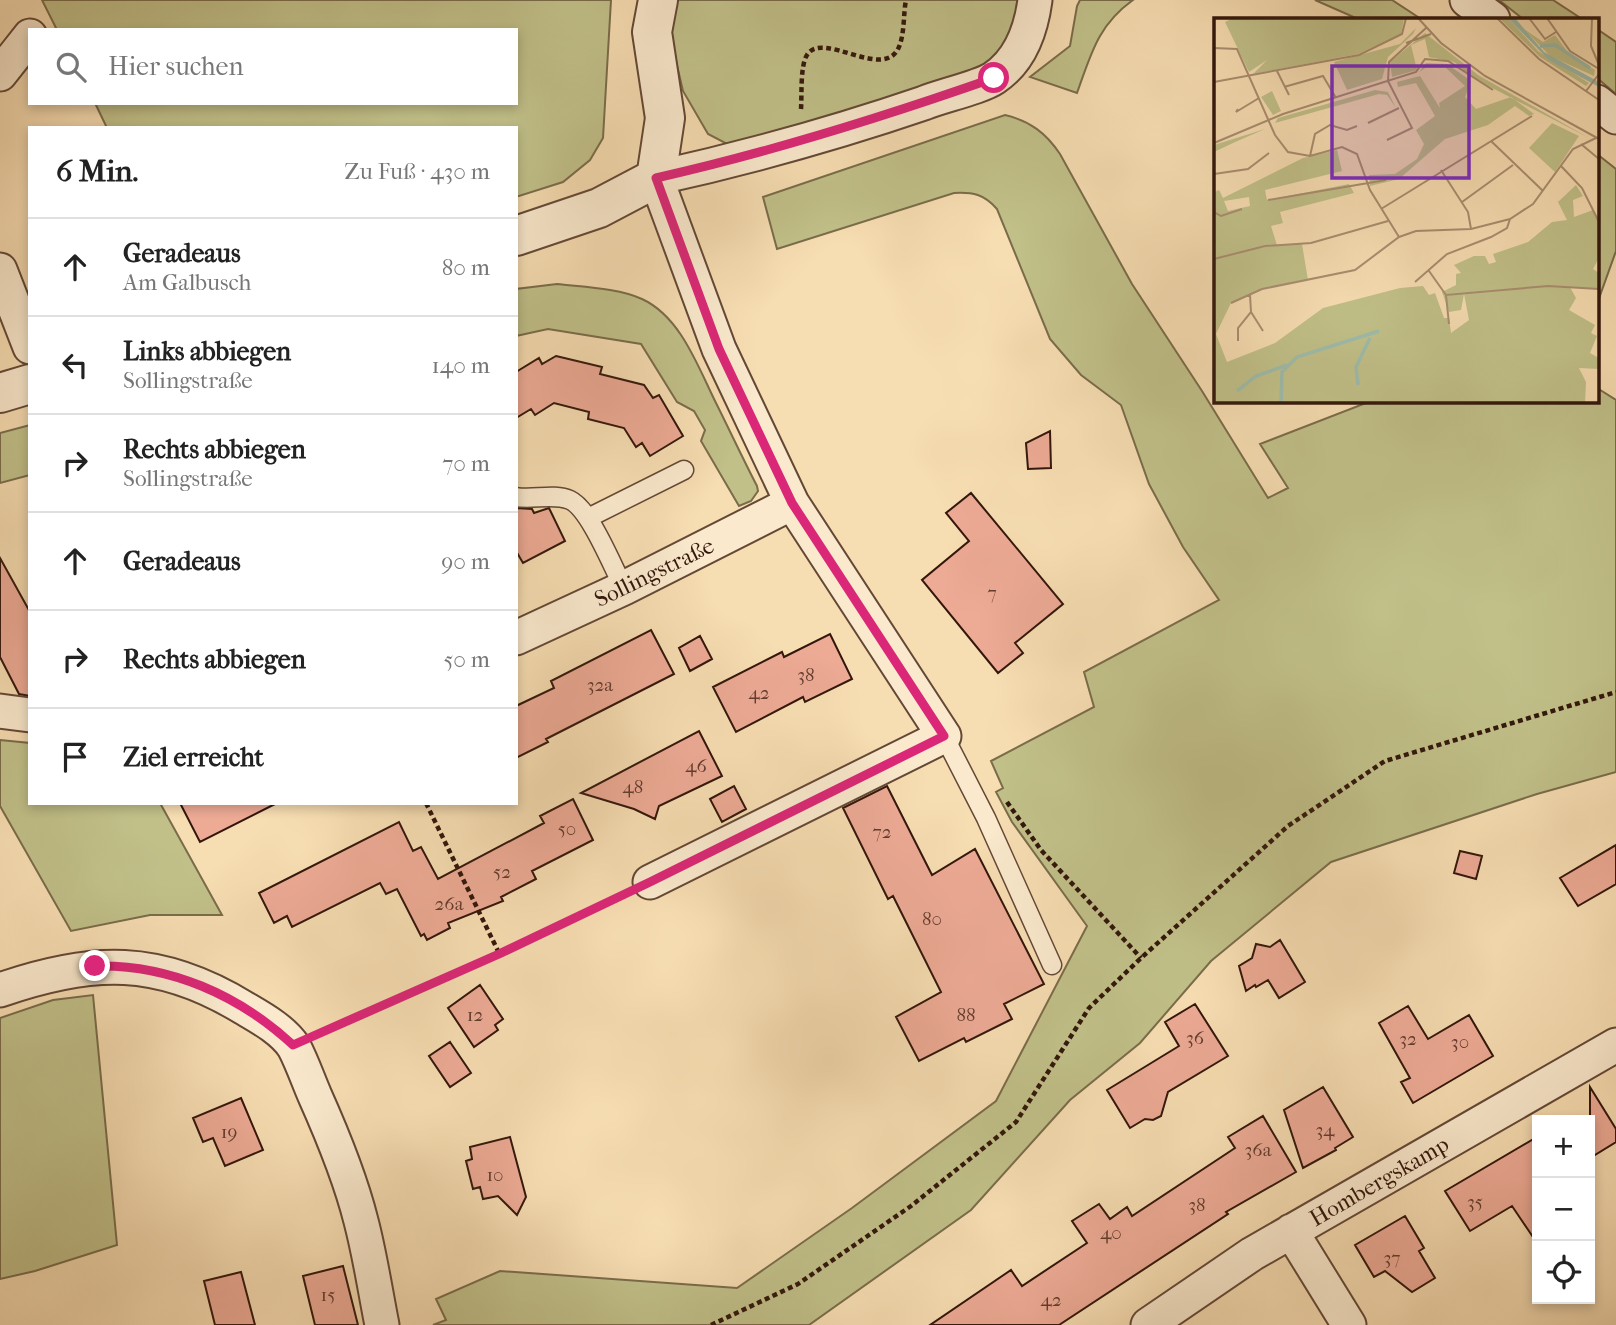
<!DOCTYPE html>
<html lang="de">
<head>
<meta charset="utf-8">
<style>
	:root { --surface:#fff; --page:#f6f6f6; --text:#222; --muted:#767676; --line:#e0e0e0 }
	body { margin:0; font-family:"IM FELL French Canon",serif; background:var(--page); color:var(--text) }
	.controls { position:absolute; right:21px; bottom:21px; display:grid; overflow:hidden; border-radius:0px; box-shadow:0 4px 10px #0003 }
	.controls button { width:63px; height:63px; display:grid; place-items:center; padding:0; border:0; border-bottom:2px solid var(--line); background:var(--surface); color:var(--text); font:35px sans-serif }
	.stop { position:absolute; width:21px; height:21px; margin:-16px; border:5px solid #db2777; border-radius:50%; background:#fff }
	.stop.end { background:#db2777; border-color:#fff; box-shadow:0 2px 7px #0008 }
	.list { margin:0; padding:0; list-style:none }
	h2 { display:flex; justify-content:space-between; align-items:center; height:91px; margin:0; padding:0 28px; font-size:30px }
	h2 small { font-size:23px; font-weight:400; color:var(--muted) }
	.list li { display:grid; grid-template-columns:46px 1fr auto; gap:21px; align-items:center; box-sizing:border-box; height:98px; padding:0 28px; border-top:2px solid var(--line) }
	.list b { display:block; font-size:26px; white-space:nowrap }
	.list p { margin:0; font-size:23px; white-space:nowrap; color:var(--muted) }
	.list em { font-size:23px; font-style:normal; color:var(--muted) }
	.icon { flex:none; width:38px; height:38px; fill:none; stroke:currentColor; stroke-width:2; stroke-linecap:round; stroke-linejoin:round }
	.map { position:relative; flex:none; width:1616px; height:1325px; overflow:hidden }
	.search { position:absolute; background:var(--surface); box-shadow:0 4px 10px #0003; left:28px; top:28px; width:490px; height:77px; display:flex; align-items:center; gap:18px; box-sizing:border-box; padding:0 24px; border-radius:0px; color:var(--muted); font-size:26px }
	.panel { position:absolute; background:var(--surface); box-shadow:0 4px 10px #0003; left:28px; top:126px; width:490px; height:679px; border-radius:0px }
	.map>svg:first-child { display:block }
</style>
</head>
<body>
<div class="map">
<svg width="1616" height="1325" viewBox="0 0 1616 1325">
	<rect width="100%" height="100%" fill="#f7ddb2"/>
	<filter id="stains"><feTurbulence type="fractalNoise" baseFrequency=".00286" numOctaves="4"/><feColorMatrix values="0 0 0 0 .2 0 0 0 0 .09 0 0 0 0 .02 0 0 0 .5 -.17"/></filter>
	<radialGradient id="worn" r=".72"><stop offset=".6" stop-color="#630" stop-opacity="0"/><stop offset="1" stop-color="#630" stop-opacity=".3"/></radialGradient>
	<!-- green -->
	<path fill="#c1c089" stroke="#7a6c4a" stroke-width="2" d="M42 0H611L603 138 590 160 563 182 516 197V128H107L95 103H516V30H57Z
		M672 0H1020L1006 52 981 68 746 147 731 146 708 134 683 91 671 40Z
		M1080 0H1133C1098 25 1091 54 1077 93L1030 77 1070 46 1077 6Z
		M1315 0H1392L1421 19H1358Z
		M1499 0H1553L1582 19H1523Z
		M1597 29 1616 42V94L1597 78Z
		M1005 115C1030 121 1046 133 1060 154L1132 284 1202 391 1268 498 1288 488 1260 444 1371 401H1597V388L1616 400V772L1537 794 1331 862 1211 961 1140 1043 1070 1100 971 1210 809 1325H433L446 1320 436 1299 500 1271 737 1288 852 1208 996 1101 1087 926 1012 822 996 792 1003 788 991 761 1094 707 1084 672 1219 600 1183 547 1149 484 1121 405 1081 375 1050 339 997 209C984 194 973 192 954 193L777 249 763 197Z
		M1597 154 1616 169V251L1597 304Z
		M557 284C582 287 619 288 642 299 681 317 698 367 716 403 730 431 743 459 757 486L758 491 751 501 739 506 701 441 705 430 694 411 677 402 641 344 548 329 516 336V289Z
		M30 425V475L0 483V433Z
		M0 740 30 743V803H160L222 915H150L71 931 0 806Z
		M93 995 117 1245 35 1271 0 1279V1018L53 1000Z"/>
	<!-- building -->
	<path fill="#edaa95" stroke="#33170c" stroke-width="2" d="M556 356 602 367 600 374 644 385 653 398 659 395 683 436 650 456 642 443 636 447 624 428 588 419 589 412 554 403 535 415 531 409 516 418V372L539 358 542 364Z
		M1050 431 1051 468 1028 469 1026 443Z
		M971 493 1063 604 1015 643 1023 653 998 673 922 580 969 541 946 513Z
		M516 508 532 509 534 513 549 508 565 541 523 563 516 551Z
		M0 558 30 612V696L19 694 0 657Z
		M651 630 674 674 546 739 548 742 516 758V706L554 688 551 681Z
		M830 634 852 679 805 702 803 697 736 732 713 687 782 652 784 657Z
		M700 636 712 659 690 671 679 648Z
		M699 731 722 776 659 806 655 819 634 809 581 793Z
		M734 786 746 809 722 822 710 799Z
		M887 786 932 875 975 849 1044 984 1004 1004 1012 1019 966 1042 964 1038 919 1061 896 1017 941 992 893 896 888 899 843 808Z
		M573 799 593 840 532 871 536 879 501 897 503 901 448 923 450 928 427 940 424 934 421 936 397 889 386 894 380 883 292 927 287 916 274 923 259 893 399 822 413 851 421 847 438 879 544 823 540 816Z
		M180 803H277L200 842Z
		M1616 845V884L1578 906 1560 878Z
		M1460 851 1482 856 1476 879 1454 873Z
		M1280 940 1305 982 1279 998 1268 980 1256 987 1255 985 1246 991 1239 966 1252 958 1256 944 1270 947Z
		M480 985 503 1019 495 1025 498 1030 474 1047 448 1008Z
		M1195 1004 1228 1056 1168 1092 1161 1116 1153 1120 1145 1119 1130 1128 1107 1090 1179 1046 1165 1022Z
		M1408 1006 1428 1039 1469 1015 1493 1056 1413 1103 1401 1082 1410 1078 1379 1023Z
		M450 1042 471 1073 450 1087 429 1056Z
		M1323 1087 1353 1137 1335 1148 1336 1150 1303 1168 1284 1110Z
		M1590 1087 1616 1129V1142L1590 1158Z
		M241 1098 263 1150 225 1166 213 1138 203 1142 193 1118Z
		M1263 1116 1296 1172 1226 1212 1228 1214 1059 1325H930L1011 1270 1022 1286 1087 1243 1072 1221 1099 1204 1110 1219 1127 1207 1132 1216 1235 1148 1228 1137Z
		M510 1137 526 1197 517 1215 498 1196 483 1199 480 1187 473 1189 466 1161 472 1159 470 1147Z
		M1537 1137V1243L1512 1206 1470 1231 1445 1191Z
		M1405 1216 1424 1248 1419 1251 1435 1278 1412 1292 1385 1271 1374 1277 1355 1245Z
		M343 1266 358 1325H315L303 1276Z
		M241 1272 255 1325H215L204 1281Z"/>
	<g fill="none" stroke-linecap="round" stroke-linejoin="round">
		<defs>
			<path id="service" d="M516 497C533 500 554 493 570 500 590 509 613 568 624 588
				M588 518 684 470
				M944 736 986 818 1052 965"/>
			<path id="minor" d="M1467 0 1493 19
				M0 74 30 36
				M1597 102 1616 117
				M0 270 30 347
				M516 638 624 588 792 503
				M0 711 30 715
				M650 882 944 736 792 503 719 349 656 178C746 158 836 133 924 103 941 96 981 87 994 78 1021 60 1031 30 1035 0
				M0 990C92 958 159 956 244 1008 261 1018 283 1030 294 1047 302 1062 308 1080 315 1096 332 1134 351 1181 361 1221 370 1255 375 1290 382 1325
				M1291 1231 1349 1325
				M1148 1325 1252 1254 1616 1045"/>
			<path id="tertiary" d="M516 236 599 208 656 178 665 118 652 32 658 0
				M0 393 30 384"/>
		</defs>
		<!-- service casing -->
		<use href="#service" stroke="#644836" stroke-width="21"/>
		<!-- minor casing -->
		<use href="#minor" stroke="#644836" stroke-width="37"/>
		<!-- tertiary casing -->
		<use href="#tertiary" stroke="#644836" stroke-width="42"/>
		<!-- path -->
		<path stroke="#33170c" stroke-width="4.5" stroke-dasharray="5 3.5" stroke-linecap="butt" d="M801 109C802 95 800 66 807 55 822 30 882 80 898 49 905 35 903 15 906 0
			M1007 802 1041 850 1141 958
			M426 803 499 953
			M320 1033 499 954 624 894
			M711 1325 798 1284 911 1206 1016 1122 1089 1008 1141 958 1288 826 1385 761 1616 692"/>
		<!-- service -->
		<use href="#service" stroke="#fae9cd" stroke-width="18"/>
		<!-- minor -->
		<use href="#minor" stroke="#fae9cd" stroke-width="33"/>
		<!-- tertiary -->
		<use href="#tertiary" stroke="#fae9cd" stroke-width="38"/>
	</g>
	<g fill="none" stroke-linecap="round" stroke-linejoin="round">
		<!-- route -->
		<path stroke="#db2777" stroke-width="9" d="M95 966C169 964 239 995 293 1045L499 954 650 882 944 736 792 503 719 349 656 178C771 152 883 117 994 78"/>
	</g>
	<g text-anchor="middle" stroke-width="5" stroke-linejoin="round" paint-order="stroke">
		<!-- number labels -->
		<g font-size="19" fill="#623c2e">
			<text x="992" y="599">7</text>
			<text x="806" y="681">38</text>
			<text x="600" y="691">32a</text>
			<text x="759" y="699">42</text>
			<text x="696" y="772">46</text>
			<text x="633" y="793">48</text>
			<text x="567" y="835">50</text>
			<text x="882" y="838">72</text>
			<text x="502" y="878">52</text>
			<text x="449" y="910">26a</text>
			<text x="932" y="925">80</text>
			<text x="475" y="1021">12</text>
			<text x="966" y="1021">88</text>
			<text x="1195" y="1044">36</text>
			<text x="1408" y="1045">32</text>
			<text x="1460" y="1048">30</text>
			<text x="1325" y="1136">34</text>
			<text x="229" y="1138">19</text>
			<text x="1258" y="1156">36a</text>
			<text x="495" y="1181">10</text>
			<text x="1475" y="1208">35</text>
			<text x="1197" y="1211">38</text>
			<text x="1111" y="1239">40</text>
			<text x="1392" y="1264">37</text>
			<text x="328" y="1301">15</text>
			<text x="1051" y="1306">42</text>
		</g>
		<!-- street labels -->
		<g font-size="23" fill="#33170c" stroke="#fae9cd">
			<text transform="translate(654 572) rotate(-26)" y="8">Sollingstraße</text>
			<text transform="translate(1379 1181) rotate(-30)" y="8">Hombergskamp</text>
		</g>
	</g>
	<!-- overview -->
	<g transform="translate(1214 18)">
		<rect width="385" height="385" fill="#f7ddb2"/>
		<path d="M19 0H190L187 16 144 36 39 56 53 42 35 54 11 4ZM285 0H294L324 33 375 65 372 68 326 39ZM202 10 199 16 174 39 168 61 133 72 120 44 186 26ZM310 11 329 24 341 17 356 37 381 52 380 58 336 38ZM211 15 264 57 375 120 261 61 240 44 215 39 211 21 197 27 203 52 178 59 176 44ZM212 45 233 46 257 63 251 79 262 91 297 79 320 96 315 98 301 88 274 107 231 121 185 161 156 168 155 157 181 156 203 141 210 126 202 112 221 98 202 65 184 69 183 64 206 58 226 90 225 85 251 68 230 48 216 47 205 54ZM161 72 174 74 182 90 173 77 165 76 61 105 64 100ZM58 73 67 93 59 97 47 79ZM338 105 365 118 341 154 315 130ZM51 111 19 125 0 134V127ZM123 132 128 153 51 172 53 182 135 166 140 175 66 194 69 205 57 208 63 227 88 226 94 262 48 271 17 285 2 316 13 344 61 325 109 290 186 270 209 268 215 277 221 275 230 300H235L237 315 255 302 250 276 247 292 235 294 228 274 242 267V256L247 255 240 247 260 238H271L275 246 282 244 279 236 314 224 338 204 353 202 344 184 362 167 369 178 359 182 360 199 379 192 385 204V240L379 251 385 255V271L356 269 362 280 355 292 381 307 377 315 383 318 376 335 385 340V351L365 350 372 364 371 385H0V174L5 172 9 180 89 140ZM35 179 36 188 14 193 10 183Z" fill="#c1c089" fill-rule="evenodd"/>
		<path d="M294 0H301L330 34 385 64V69L335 42Z" fill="#9dbcab"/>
		<path fill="none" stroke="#9dbcab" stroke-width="3.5" d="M326 28 341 27 376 50M144 367 142 349 156 320M23 373 42 358 73 347M67 385 68 354 83 339 165 313"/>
		<path fill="none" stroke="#a98e70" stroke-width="2" d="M204 0 227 25 271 58 385 121M283 0 325 41 385 82M315 0 331 21 342 14M333 0 356 33 385 51M378 0 377 28 385 47M192 25 217 16M0 30 23 31 61 117 74 134 96 138 128 129 143 136 156 172 185 219M63 53 75 77M0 64 145 37 188 16 192 0M70 69 109 58 122 80M372 73 385 56M24 91 22 94 45 80M154 105 185 90M173 122 198 110 174 63 175 44 212 10M277 123 329 173M0 125 69 96 202 54 211 41 234 43 279 72M367 126 385 141M96 138 101 116 116 107 133 112 143 108M347 148 368 170 385 204M227 152 254 194 257 211M0 156 34 151 55 135M54 182 172 162M248 184 299 147M167 191 318 98M0 194 7 198 28 191M0 241 51 228 97 225 174 203M215 253 232 277 334 268 385 271M201 264 233 236 277 219 293 210 296 201M232 277 235 306M17 285 48 271 141 252 185 219 202 213 257 211 296 201 319 186 359 131 382 120M37 294 49 313M24 323V310L37 294 36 277"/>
		<path fill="#7b2cbf" fill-opacity="0.15" stroke="#7b2cbf" stroke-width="3.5" d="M118 48H255V160H118Z"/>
		<rect width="385" height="385" fill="none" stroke="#33170c" stroke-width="3.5"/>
	</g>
	<rect width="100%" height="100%" filter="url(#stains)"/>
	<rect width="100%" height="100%" fill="url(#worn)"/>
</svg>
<div class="controls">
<button>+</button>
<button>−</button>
<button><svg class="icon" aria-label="locate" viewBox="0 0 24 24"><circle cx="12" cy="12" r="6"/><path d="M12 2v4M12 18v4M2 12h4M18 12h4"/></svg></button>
</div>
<div class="stop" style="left:994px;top:78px"></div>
<div class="stop end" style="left:95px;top:966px"></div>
<div class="search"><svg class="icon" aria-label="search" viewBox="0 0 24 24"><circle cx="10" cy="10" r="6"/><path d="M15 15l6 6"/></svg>Hier suchen</div>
<section class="panel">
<h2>6 Min.<small>Zu Fuß · 430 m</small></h2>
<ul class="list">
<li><svg class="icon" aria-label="ahead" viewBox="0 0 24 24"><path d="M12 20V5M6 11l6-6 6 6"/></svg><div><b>Geradeaus</b><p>Am Galbusch</p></div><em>80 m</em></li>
<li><svg class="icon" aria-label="left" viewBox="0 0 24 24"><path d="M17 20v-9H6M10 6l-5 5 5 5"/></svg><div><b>Links abbiegen</b><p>Sollingstraße</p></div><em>140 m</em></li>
<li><svg class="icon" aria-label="right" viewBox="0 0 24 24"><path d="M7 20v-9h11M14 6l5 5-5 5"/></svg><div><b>Rechts abbiegen</b><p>Sollingstraße</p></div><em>70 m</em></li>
<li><svg class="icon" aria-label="ahead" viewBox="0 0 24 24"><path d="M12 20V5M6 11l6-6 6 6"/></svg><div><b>Geradeaus</b></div><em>90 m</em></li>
<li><svg class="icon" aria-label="right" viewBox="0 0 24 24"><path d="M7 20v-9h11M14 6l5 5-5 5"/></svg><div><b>Rechts abbiegen</b></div><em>50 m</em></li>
<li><svg class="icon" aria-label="arrive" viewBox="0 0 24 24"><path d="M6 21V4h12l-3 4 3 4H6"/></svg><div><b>Ziel erreicht</b></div></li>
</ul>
</section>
</div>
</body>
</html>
